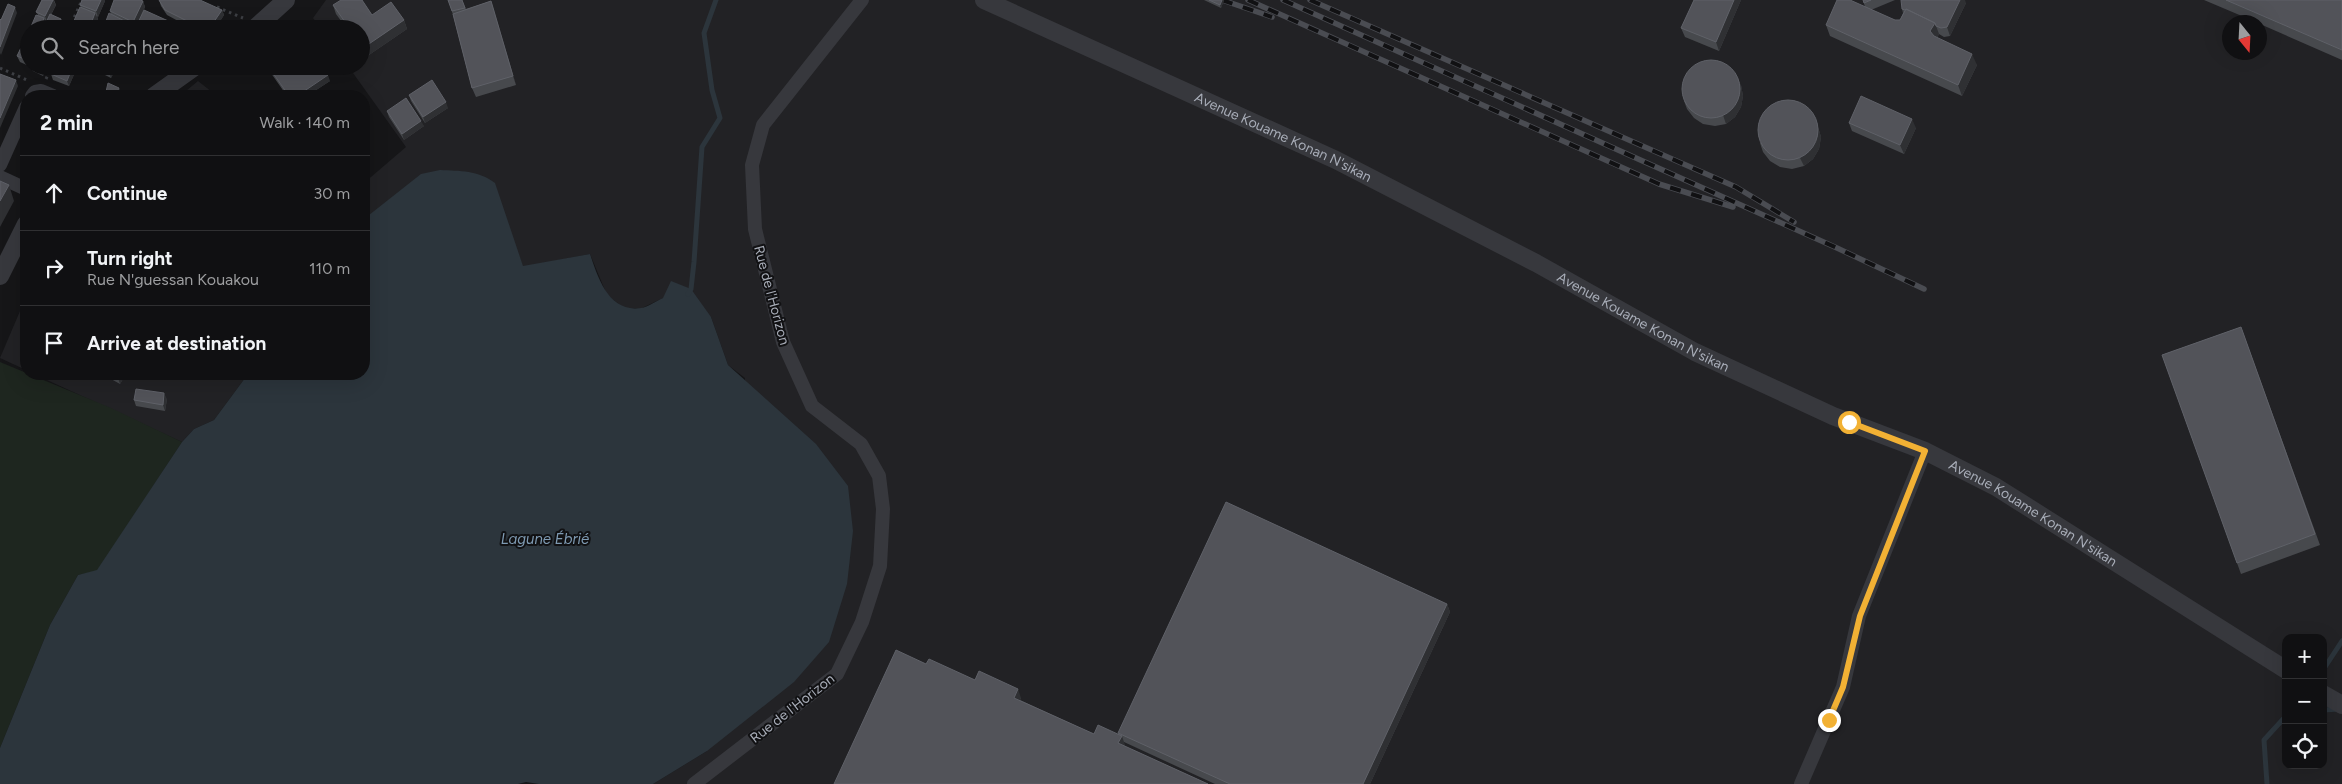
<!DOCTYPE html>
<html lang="en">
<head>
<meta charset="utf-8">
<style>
	:root { --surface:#101012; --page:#19191b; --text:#f1f3f6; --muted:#9c9d9f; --line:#303032 }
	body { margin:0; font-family:Figtree,sans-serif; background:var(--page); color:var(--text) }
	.controls { position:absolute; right:15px; bottom:15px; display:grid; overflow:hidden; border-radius:10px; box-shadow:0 5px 20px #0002 }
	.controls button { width:45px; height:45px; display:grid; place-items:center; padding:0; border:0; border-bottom:1px solid var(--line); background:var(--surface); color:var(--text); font:25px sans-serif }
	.compass { position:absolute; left:2222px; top:15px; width:45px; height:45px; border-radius:50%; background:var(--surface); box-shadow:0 5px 20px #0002; rotate:162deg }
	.stop { position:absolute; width:15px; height:15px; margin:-11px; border:4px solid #f2b134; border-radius:50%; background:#fff }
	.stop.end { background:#f2b134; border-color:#fff; box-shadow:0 1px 5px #0008 }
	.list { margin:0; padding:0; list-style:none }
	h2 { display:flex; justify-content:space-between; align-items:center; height:65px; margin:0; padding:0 20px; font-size:21px }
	h2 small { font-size:16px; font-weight:400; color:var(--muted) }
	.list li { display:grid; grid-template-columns:32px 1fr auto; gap:15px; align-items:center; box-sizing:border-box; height:75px; padding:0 20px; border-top:1px solid var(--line) }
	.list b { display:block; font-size:19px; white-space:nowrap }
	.list p { margin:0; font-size:16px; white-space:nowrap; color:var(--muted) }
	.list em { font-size:16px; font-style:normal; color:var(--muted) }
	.icon { flex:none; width:28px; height:28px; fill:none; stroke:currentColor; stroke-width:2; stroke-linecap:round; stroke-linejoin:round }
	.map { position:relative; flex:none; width:2342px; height:784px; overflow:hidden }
	.search { position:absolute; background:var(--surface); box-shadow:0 5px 20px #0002; left:20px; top:20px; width:350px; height:55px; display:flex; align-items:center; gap:12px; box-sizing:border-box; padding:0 18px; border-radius:28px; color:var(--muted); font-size:19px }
	.panel { position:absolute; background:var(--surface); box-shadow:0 5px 20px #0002; left:20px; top:90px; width:350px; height:290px; border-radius:20px }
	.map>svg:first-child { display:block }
</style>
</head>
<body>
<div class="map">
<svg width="2342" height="784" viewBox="0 0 2342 784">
	<rect width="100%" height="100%" fill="#161618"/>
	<!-- built -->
	<path fill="#222225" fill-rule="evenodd" d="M326 0H2342V784H653L707 751 745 378 728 365 711 317 663 298 642 308H624L607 295 590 254 523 267 513 239 365 217 364 219V183L406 147 348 66H361V29H321L313 18ZM2230 22H2260V52H2230ZM2286 638H2323V765H2286Z
		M198 81 217 96H180Z
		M26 297V370L0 358Z
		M34 374H248L214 420 194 429 182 442Z"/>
	<!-- green -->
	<path fill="#1e261f" d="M0 362 111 408 182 442 97 571 78 575 50 625 0 748Z"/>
	<!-- water -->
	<path fill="#2c353c" d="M440 170C460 171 478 170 495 183L523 266 590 254C598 278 609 313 641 308 648 307 656 301 663 298L671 281 691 289 711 317 728 365 816 444 848 486 853 531 847 584 829 642 794 682 707 751 653 784H539L526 782 518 784H0V748L50 625 78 575 97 570 182 442 194 429 214 420 248 374H364V219L421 174Z"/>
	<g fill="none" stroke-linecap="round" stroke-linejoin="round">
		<!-- stream -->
		<path stroke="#2c353c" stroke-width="5" d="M688 294 691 289 694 262 702 147 720 118 712 90 704 33 716 0
			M2323 670 2342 641
			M2323 710 2339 709
			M2267 784 2264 740 2286 716"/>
		<!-- path -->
		<path stroke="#3d3f44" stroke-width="3" stroke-dasharray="2.5 4" stroke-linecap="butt" d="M217 7 243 18
			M69 29 82 0
			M0 68 27 80
			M46 79 52 66"/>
		<!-- minor -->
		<path stroke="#37383d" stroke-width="14" d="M32 96 35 92 41 91 53 96
			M0 165 26 107
			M0 177 26 189
			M694 784 837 674 862 622 880 566 883 509 879 476 861 444 812 406 783 342 755 229 752 165 763 125 862 0
			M1801 784 1843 687 1859 616 1925 451"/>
		<!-- tertiary -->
		<g stroke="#37383d" stroke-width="18">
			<path id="s1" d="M984 0 1336 160 1536 263 1695 352 1833 416 1925 451 1996 487 2286 670"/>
			<path d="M254 29 286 0"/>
			<path d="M154 96 196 66"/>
			<path d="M0 276 26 224"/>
			<path d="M2323 694 2342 705"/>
		</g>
		<defs>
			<path id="rail" d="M1222 0 1272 17
				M1248 0 1659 184 1733 207
				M1283 0 1837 248 1924 289
				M1310 0 1736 187 1794 222"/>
		</defs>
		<!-- rail casing -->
		<use href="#rail" stroke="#4a4c52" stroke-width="5.5"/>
		<!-- rail -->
		<use href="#rail" stroke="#111113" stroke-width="4" stroke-dasharray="11" stroke-linecap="butt"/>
	</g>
	<!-- wall -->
	<path fill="#47494d" d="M42 0H54L56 5 51 15 61 19 63 24 61 29H30L38 15 36 12Z
		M82 0H105V1L98 17 97 16 98 19 93 29H71L81 7 80 5Z
		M159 0 222 10 224 15 215 29H193L167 15 161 6Z
		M448 0H462L466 9 491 1 516 85 476 97 472 88 453 15Z
		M1204 0H1224L1221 8Z
		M1694 0H1741L1719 51 1685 37 1681 28Z
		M1863 0H1895L1871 10 1895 20H1900L1903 13 1902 9 1966 3 1950 36 1944 37 1939 34 1937 38 1977 65 1962 96 1830 36 1826 25 1865 7Z
		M2204 0H2342V60L2260 24V22H2256Z
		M143 1 145 7 135 28 111 14 110 11Z
		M333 5 372 15 404 20 407 29 366 57 361 50V29H347L336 14Z
		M29 31V66L20 62 17 56Z
		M30 66H47L43 76 33 71 31 67Z
		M54 66H77L76 69 75 68 76 70 69 86 53 80 51 74Z
		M91 66H117L111 78 91 68Z
		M266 66H295L298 71 330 81 307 96H287Z
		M1741 85 1743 96 1741 107 1735 117 1726 124 1715 126 1703 124 1694 118 1687 109 1684 101Z
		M409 95 448 108 425 123 411 101Z
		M387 111 424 126 404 140 389 117Z
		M1815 117 1821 137 1819 149 1813 159 1804 166 1792 169 1780 167 1770 161 1763 152 1760 143Z
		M1849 123 1916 128 1904 154 1852 131Z
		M2241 327 2320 545 2241 574 2162 355Z
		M102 374H126L120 384Z
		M167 399 165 411 136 406 134 400Z
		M1447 604 1450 612 1370 784H1215L1124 742V746L1208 784 926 664 975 680 1021 698 1020 700 1094 734 1119 735 1118 733Z"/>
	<!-- shaded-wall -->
	<path fill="#2f3033" d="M53 0 56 5 47 22 45 16Z
		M101 0H105V1L98 17 96 11Z
		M1222 0H1224L1221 8 1220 5Z
		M1734 0H1741L1719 51 1716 42Z
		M1960 0H1965L1966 3 1950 36 1947 27Z
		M143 1 145 7 135 28 133 22Z
		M491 1 494 9 516 85 513 76Z
		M15 7 17 13 1 55 0 53V47Z
		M222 10 224 15 215 29H209Z
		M95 13 98 19 93 29H89Z
		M44 18 46 24 44 29H40Z
		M61 19 63 24 61 29H57Z
		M404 20 407 29 366 57 363 48Z
		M1935 23 1939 34 1934 43 1930 31Z
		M1972 54 1977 65 1962 96 1958 85Z
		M43 66H47L43 76 41 70Z
		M73 66H74L76 70 69 86 67 81Z
		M112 66H117L111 78 109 72Z
		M328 75 330 81 307 96H297Z
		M1737 77 1741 85 1743 96 1741 107 1735 117 1726 124 1723 115Z
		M16 80 18 86 0 128V118Z
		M119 88 122 94 120 96H115Z
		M446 102 448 108 425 123 423 117Z
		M1815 117 1821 137 1819 149 1813 159 1804 166 1800 158Z
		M1912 119 1916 128 1904 154 1900 145Z
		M421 121 424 126 404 140 402 134Z
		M9 185 14 201 0 227V201Z
		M120 374H126L120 384 118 378Z
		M164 393 167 399 165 411 163 405Z
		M1447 604 1450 612 1370 784H1363Z
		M1018 689 1021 698 1017 706 1014 698Z
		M1122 736 1125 745 1122 751 1118 743Z"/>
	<!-- building -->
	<path fill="#525359" stroke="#5f6168" d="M42 0H53L45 16 36 12Z
		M82 0H101L96 11 80 5Z
		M114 0H140L143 1 133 22 110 11Z
		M159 0H200L222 10 209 29H203L165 10Z
		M341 0H362L372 15 391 2 404 20 363 48 361 46V29H350L333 5Z
		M448 0H462L465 8 452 11Z
		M1209 0H1222L1220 5Z
		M1694 0H1734L1716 42 1681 28Z
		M1837 0H1850L1895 20H1900L1906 9 1935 23 1930 31 1934 36 1972 54 1958 85 1826 25Z
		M1863 0H1871L1864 3Z
		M1901 0H1960L1947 27 1941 28 1936 26 1935 23 1906 9 1905 10 1902 9Z
		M2226 0H2342V50Z
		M491 1 513 76 472 88 453 14Z
		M8 4 15 7 0 47V19L1 20Z
		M80 7 95 13 89 29 73 23Z
		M144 10 186 29H135Z
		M109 13 132 25 130 29H103Z
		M50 14 61 19 57 29H43Z
		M36 15 44 18 40 29H30Z
		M73 24 85 29H71Z
		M29 31V61L17 56Z
		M1682 89a29 29 0 1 1 58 0a29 29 0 1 1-58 0Z
		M33 66H43L41 70Z
		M54 66H73L67 81 51 74Z
		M97 66H112L109 72Z
		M268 66H295L298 71 305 66H322L328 75 297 96H289Z
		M0 74 16 80 0 118Z
		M432 80 446 102 423 117 409 95Z
		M108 83 119 88 115 96H105Z
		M1861 96 1912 119 1900 145 1849 123Z
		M406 98 421 121 402 134 387 111Z
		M1758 130a30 30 0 1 1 60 0a30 30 0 1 1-60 0Z
		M0 181 9 185 0 201Z
		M2241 327 2315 534 2237 563 2162 355Z
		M110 374H120L118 378Z
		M136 389 164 393 163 405 134 400Z
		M1226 502 1447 604 1363 784H1230L1118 733Z
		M896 650 926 664 929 659 975 680 979 671 1018 689 1014 698 1094 734 1098 725 1122 736 1118 743 1208 784H834Z"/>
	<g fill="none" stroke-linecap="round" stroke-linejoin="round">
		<!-- route -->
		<path stroke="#f2b134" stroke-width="6" d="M1829 720 1843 687 1860 616 1925 451 1849 422"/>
	</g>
	<g text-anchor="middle" stroke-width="4" stroke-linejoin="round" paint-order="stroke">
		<!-- street labels -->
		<g font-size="14" fill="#a8adb8" stroke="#111113">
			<text dy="5" stroke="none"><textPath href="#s1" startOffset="329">Avenue Kouame Konan N'sikan</textPath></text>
			<text transform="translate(772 295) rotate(75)" y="5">Rue de l'Horizon</text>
			<text dy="5" stroke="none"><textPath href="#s1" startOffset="734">Avenue Kouame Konan N'sikan</textPath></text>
			<text dy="5" stroke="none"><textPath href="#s1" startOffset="1169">Avenue Kouame Konan N'sikan</textPath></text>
			<text transform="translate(792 708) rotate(-38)" y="5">Rue de l'Horizon</text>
		</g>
		<!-- water labels -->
		<g font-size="15" font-style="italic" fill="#7f9bb3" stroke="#111113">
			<text x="545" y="544">Lagune Ébrié</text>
		</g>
	</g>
</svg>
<div class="controls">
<button>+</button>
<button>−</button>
<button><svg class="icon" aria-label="locate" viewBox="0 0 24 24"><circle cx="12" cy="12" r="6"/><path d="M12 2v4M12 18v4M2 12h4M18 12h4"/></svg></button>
</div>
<svg class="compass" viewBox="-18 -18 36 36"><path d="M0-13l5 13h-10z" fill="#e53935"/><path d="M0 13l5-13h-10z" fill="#9c9d9f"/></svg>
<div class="stop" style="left:1849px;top:422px"></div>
<div class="stop end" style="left:1829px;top:720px"></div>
<div class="search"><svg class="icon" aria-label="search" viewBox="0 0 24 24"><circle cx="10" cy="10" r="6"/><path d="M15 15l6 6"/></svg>Search here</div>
<section class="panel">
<h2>2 min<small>Walk · 140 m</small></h2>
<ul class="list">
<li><svg class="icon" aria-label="ahead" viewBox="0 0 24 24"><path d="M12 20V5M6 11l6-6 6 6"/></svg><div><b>Continue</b></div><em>30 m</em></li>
<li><svg class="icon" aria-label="right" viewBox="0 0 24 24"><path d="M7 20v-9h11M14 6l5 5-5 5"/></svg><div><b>Turn right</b><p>Rue N'guessan Kouakou</p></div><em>110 m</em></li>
<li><svg class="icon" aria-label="arrive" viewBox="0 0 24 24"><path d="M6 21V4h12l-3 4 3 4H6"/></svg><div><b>Arrive at destination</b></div></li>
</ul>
</section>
</div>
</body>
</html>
